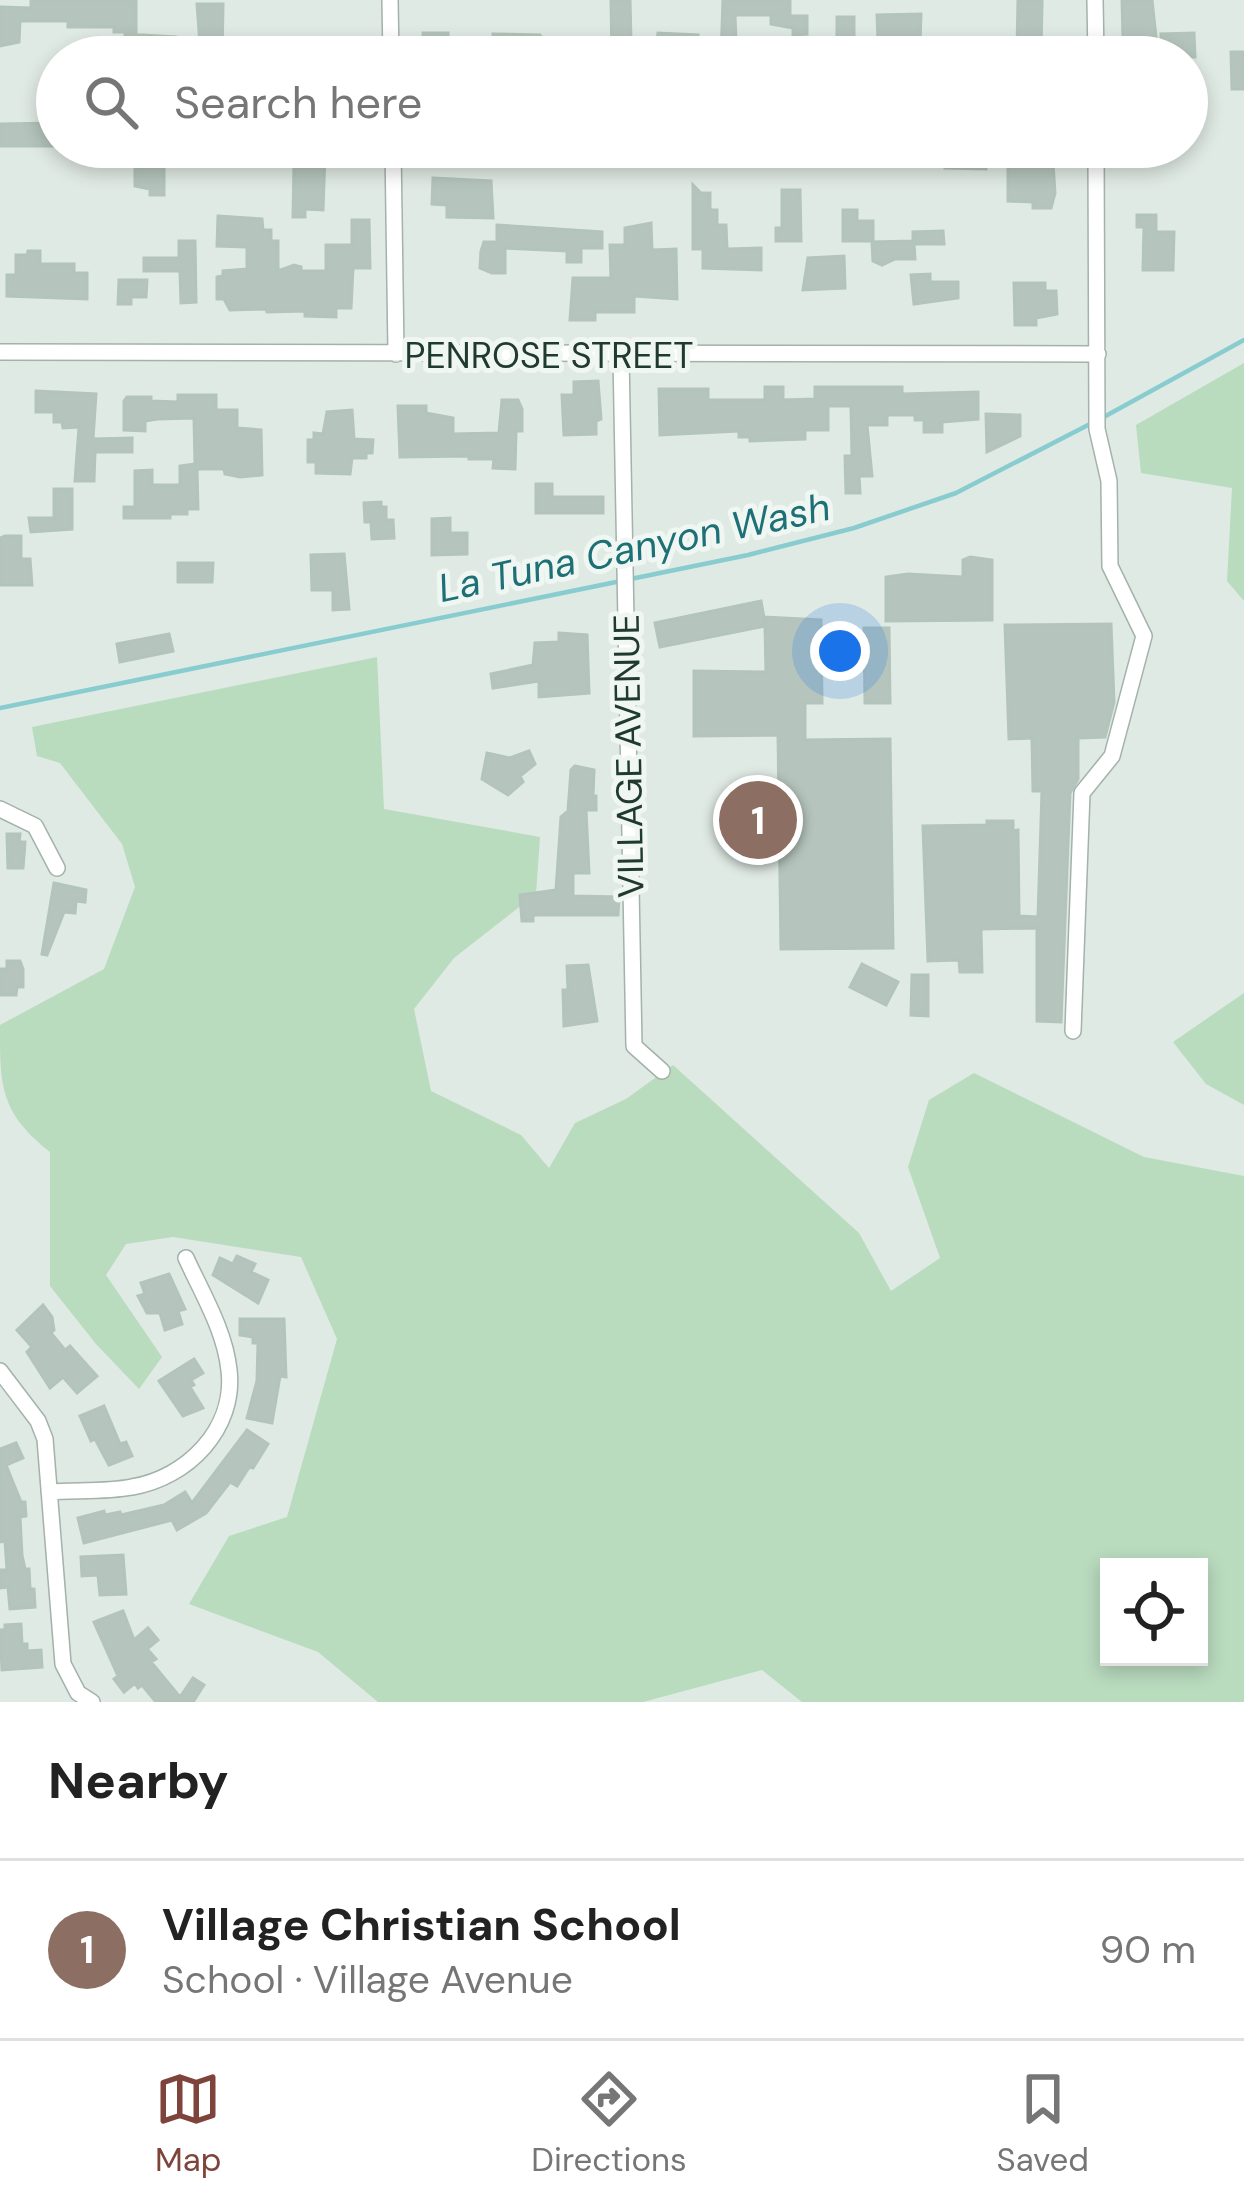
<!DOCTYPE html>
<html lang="en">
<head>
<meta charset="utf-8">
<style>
	:root { --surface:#fff; --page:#f2f2f2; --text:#222; --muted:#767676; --line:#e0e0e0; --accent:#7e443b }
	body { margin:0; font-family:"DM Sans",sans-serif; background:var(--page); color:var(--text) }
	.controls { position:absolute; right:36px; bottom:36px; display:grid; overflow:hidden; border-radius:0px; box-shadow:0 6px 18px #0003 }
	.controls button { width:108px; height:108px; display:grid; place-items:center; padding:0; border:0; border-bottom:3px solid var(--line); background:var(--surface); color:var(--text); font:60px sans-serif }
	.you { position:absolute; left:840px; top:651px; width:42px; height:42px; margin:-30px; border:9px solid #fff; border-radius:50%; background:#1a73e8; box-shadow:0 0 0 18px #1a73e833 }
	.badge { display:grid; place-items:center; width:78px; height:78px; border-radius:50%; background:var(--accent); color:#fff; font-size:39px; font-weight:700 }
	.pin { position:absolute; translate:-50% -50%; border:6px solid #fff; box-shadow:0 3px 12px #0006 }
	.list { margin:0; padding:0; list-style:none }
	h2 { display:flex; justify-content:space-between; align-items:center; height:156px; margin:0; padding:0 48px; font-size:51px }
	h2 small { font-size:39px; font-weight:400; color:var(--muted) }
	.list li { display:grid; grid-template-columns:78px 1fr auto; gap:36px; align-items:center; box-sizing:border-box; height:180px; padding:0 48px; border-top:3px solid var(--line) }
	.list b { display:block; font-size:45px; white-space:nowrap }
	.list p { margin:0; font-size:39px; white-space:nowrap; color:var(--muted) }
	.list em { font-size:39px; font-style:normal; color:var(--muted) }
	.icon { flex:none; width:66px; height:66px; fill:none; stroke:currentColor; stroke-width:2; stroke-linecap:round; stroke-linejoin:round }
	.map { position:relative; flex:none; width:1244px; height:1702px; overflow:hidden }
	.search { position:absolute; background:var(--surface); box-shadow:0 6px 18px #0003; left:36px; right:36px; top:36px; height:132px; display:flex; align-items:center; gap:30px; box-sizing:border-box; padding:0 42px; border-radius:66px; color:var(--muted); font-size:45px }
	.sheet { height:336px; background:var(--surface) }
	nav { display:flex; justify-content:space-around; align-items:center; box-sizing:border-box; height:168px; border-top:3px solid var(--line); background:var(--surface); font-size:33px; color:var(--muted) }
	nav a { display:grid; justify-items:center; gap:6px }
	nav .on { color:var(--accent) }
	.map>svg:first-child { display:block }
</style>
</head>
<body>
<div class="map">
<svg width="1244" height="1702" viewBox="0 0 1244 1702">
	<rect width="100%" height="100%" fill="#e0eae4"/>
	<!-- green -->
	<path fill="#b9dbbe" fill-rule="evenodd" d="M1244 363V601L1227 581 1232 488 1141 473 1136 425Z
		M377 657 384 809 540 837 536 894 454 958 414 1009 431 1091 521 1135 549 1168 575 1123 626 1099 673 1065 859 1233 891 1291 940 1258 908 1167 929 1100 974 1073 1144 1157 1244 1176V1702H802L762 1670 643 1702H378L318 1652 189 1604 229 1536 287 1517 337 1339 301 1257 173 1237 126 1244 106 1275 162 1357 139 1389 96 1344 50 1286V1152C0 1112 0 1087 0 1025L104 969 135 887 122 844 60 763 37 756 32 727ZM1109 1567H1199V1657H1109Z
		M1244 993V1105L1206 1084 1173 1042Z"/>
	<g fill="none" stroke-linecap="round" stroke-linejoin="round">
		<!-- stream -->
		<path stroke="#88cccf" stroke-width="4.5" d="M1102 418 1244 340
			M0 708 748 555 854 528 956 493 1092 423"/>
	</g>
	<!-- building -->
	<path fill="#b5c5bd" stroke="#b2c4bb" stroke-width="3" d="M31 0H136V32H114V27H68V21H20L19 42 0 46V7L31 8Z
		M611 0H630L631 40H657L658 33 698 35 697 57H612Z
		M723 0H790V16H807V34L793 35V28L771 24V15H735L736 41 758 40 759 56 721 57Z
		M1018 0H1042L1041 57H1020L1017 50Z
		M1122 0H1152L1156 37 1123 38Z
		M197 4H223L222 57H201Z
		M921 14 920 43 878 40 877 15Z
		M837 17H854V45H837Z
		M423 33H448V57H424Z
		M1194 33 1195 57H1162L1161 34Z
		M125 34 176 37V55L148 57V49H125Z
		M493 34 540 35 544 42H559V57L493 53Z
		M1231 52H1244V89H1232Z
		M57 123V146H0V124Z
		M1014 147 1052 148 1055 193 1051 208H1033V202L1008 201V149Z
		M305 152 325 153 323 210 305 209V217H293L294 164 305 166Z
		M986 153V169L945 168V154Z
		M150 159H164V195H150V189L135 186V166H150Z
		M433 178 491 181 493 218 447 217V205L432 204Z
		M693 185 701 193H710V210H717V225H726L727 249 761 248V270L703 268V249H693Z
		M782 190H800L801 241H776V228H782Z
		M843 210H857V221H873V241H843Z
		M1137 215H1156V232H1174L1173 270H1143L1144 227H1137Z
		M218 216 262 219 263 230H271V241H278V271L294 265 301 267V271H326V245H352V220H369L370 268H353L351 308H336V317L305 316V311L267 312 266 309 230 310 224 299H217V277L223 276V271L247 269V247L217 246Z
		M651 223 652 250 676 249 677 299 634 296V312H595V320H570L573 278H611L610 245H625V228Z
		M497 225 602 232V248H581V262H567V251L505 248V273H492L480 268 481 251 484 242H497Z
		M943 231 944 244H914L915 259H895L882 265 873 261 872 242 913 241V232Z
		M179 241H195L196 302 181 303 180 271H144V258H179Z
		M28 251H40V264H74V273H87V299L7 296V275H16V255H27Z
		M844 256 845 288 803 290 808 258Z
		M930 274V282H958V298L914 304 911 275Z
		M119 280H147L146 297H131V304H118Z
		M1014 283H1045V291H1056L1057 314 1036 318V325H1015Z
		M598 381 601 419 596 421V434L564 435 562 395H574V382Z
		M765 387H783V400L815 399V387H902V394L978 392V419L942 422V432H924V420H915V415H887V425H867L872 476H859L860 493H846L845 456H852L851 406H828V430H805V439L750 441V437H739V431L660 435 659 389H708V400H765Z
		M36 391 96 394 93 439 132 438V452H95L94 481H75L79 427 63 428 62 422H54V412H36Z
		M178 395H216V410H237V428L261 430 262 475 240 477 225 474 224 469H197L198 509H187V514H170V518H124V507H135V471L152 470V485H180V466L195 464 194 418 158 419 145 421V431L124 430V401L127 397H151V401L178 402Z
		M502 400H518L522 409V431H516L515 469 493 468 494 459H469V456L400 457 398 406H426V413L453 418V434L499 433Z
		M352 410 354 439 373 440 372 453H366V458H352L350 474 316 473V462H308V440H314V433L323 434 327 412Z
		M986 414 1020 415V436L987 452Z
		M536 484H552V497H603V513H536Z
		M54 489H72V529L31 532 29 518H54Z
		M381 502V507H386V520H393L394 538 372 539 371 522H365L364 503Z
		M450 518V533H467V554L432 555V519Z
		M5 536H21V559H30L32 585H0V538Z
		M344 554 349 609 333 610V590H312L311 555Z
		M970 557 992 560V620L886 621V577L908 574 963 577V560Z
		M178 563H213L212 582H178Z
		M761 601 765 624V617L821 620 822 703H805V740L890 739 893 948 781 949 778 735 694 736V671L766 672 765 626 660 647 655 623Z
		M1111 624 1114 702 1105 737 1078 738V779L1070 793 1061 1022 1037 1021V928L981 929 982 972H960L959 960 928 961 923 826 987 825V821H1013V831L1018 830 1019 916 1038 917 1042 791H1033L1032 738 1009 739 1005 625Z
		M864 628H889L890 703H865Z
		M559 633 587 635 589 693 539 697V681L493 688 491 674 533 665 535 643 559 642Z
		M169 634 173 651 120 662 117 644Z
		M529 751 535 764 520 776 523 782 508 795 482 779 487 753 510 758Z
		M575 766 594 770 593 796H596V810H586L589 873H573V896L619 897 618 915H533V921H522L520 895 556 890 561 817 568 811 571 770Z
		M7 834H20L19 842H25L23 868H8Z
		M54 883 86 890 85 902 76 901 75 913 64 912 47 955 42 954Z
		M7 961H20L23 969V987H17L16 995H0V969H7Z
		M862 964 898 982 886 1005 850 987Z
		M588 965 597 1021 564 1026 563 990H568L567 966Z
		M912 975H928V1016L911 1015Z
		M237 1256 255 1264 251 1272 268 1280 258 1303 213 1275 220 1258 233 1264Z
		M169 1274 185 1309 178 1311 182 1324 165 1330 160 1313H147L138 1296 145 1294 141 1283Z
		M43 1305 52 1317 54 1330 51 1333 65 1350 70 1346 97 1376 77 1393 63 1377 50 1388 27 1352 32 1347 17 1330Z
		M240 1319H284L286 1377 280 1376 272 1423 247 1418 257 1381 258 1343H253V1337L240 1335Z
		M194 1359 203 1373 191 1380 194 1385 190 1387 203 1408 183 1416 159 1381Z
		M104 1406 120 1444 126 1442 132 1456 109 1465 95 1439 91 1441 80 1416Z
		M247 1430 268 1444 253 1468 250 1466 237 1486 230 1482 206 1513 177 1530 172 1520 84 1543 78 1518 104 1511 105 1515 120 1512 121 1515 164 1505 185 1492 192 1503Z
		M16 1443 23 1458 6 1465 21 1502H25L26 1516 20 1517 22 1555 25 1569H29L30 1589H34L35 1607 10 1609 8 1587 0 1588V1570H7L5 1541 0 1542V1449Z
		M123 1555 126 1594 100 1595 98 1575 82 1576 81 1557Z
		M123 1611 134 1640 148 1628 158 1640 147 1649 156 1659 151 1662 180 1697 193 1678 204 1685 193 1702H156L142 1685 138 1688 135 1683 124 1692 114 1679 118 1676 94 1622Z
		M21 1624 22 1644H27V1651L41 1650 42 1667 2 1670 0 1630H5V1625Z"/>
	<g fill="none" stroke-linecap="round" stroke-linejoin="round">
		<defs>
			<path id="minor" d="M390 0 391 57
				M1095 0 1096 57
				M393 147 396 354
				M0 352 1098 354
				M621 356 634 1046 662 1071
				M0 809 35 826 57 868
				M1073 1031 1082 793 1112 756 1144 636 1110 566 1109 481 1097 429 1096 147
				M0 1371 38 1421 45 1439 63 1664 78 1693 92 1702
				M49 1492C76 1490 106 1492 132 1487 187 1478 236 1429 229 1370 225 1331 202 1293 186 1258"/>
		</defs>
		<!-- minor casing -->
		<use href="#minor" stroke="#a3b2ab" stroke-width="18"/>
		<!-- minor -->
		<use href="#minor" stroke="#fff" stroke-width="15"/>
	</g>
	<g text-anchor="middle" stroke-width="10" stroke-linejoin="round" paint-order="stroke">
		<!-- street labels -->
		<g font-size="36" fill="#213a31" stroke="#f0f7f3">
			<text x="549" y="368">PENROSE STREET</text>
			<text transform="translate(628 756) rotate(-91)" y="13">VILLAGE AVENUE</text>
		</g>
		<!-- water labels -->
		<g font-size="39" font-style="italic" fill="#1d7075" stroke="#f0f7f3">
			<text transform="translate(634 547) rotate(-12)" y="14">La Tuna Canyon Wash</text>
		</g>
	</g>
</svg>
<div class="controls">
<button><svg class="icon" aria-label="locate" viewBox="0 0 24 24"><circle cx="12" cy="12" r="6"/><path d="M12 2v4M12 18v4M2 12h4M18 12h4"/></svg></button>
</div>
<div class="you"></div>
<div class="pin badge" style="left:758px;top:820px;background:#8d6e63">1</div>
<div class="search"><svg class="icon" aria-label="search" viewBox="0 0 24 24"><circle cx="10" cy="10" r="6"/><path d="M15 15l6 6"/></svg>Search here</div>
</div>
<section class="sheet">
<h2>Nearby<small></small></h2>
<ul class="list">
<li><span class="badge" style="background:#8d6e63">1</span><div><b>Village Christian School</b><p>School · Village Avenue</p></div><em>90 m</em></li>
</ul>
</section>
<nav>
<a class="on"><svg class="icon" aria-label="map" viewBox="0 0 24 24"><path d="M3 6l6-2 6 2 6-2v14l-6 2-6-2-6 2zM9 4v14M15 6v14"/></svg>Map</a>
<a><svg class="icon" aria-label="directions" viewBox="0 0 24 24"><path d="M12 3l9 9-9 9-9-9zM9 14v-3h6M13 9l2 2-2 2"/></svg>Directions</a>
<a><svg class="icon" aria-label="saved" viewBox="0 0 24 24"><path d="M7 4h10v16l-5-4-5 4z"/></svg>Saved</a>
</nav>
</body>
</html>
